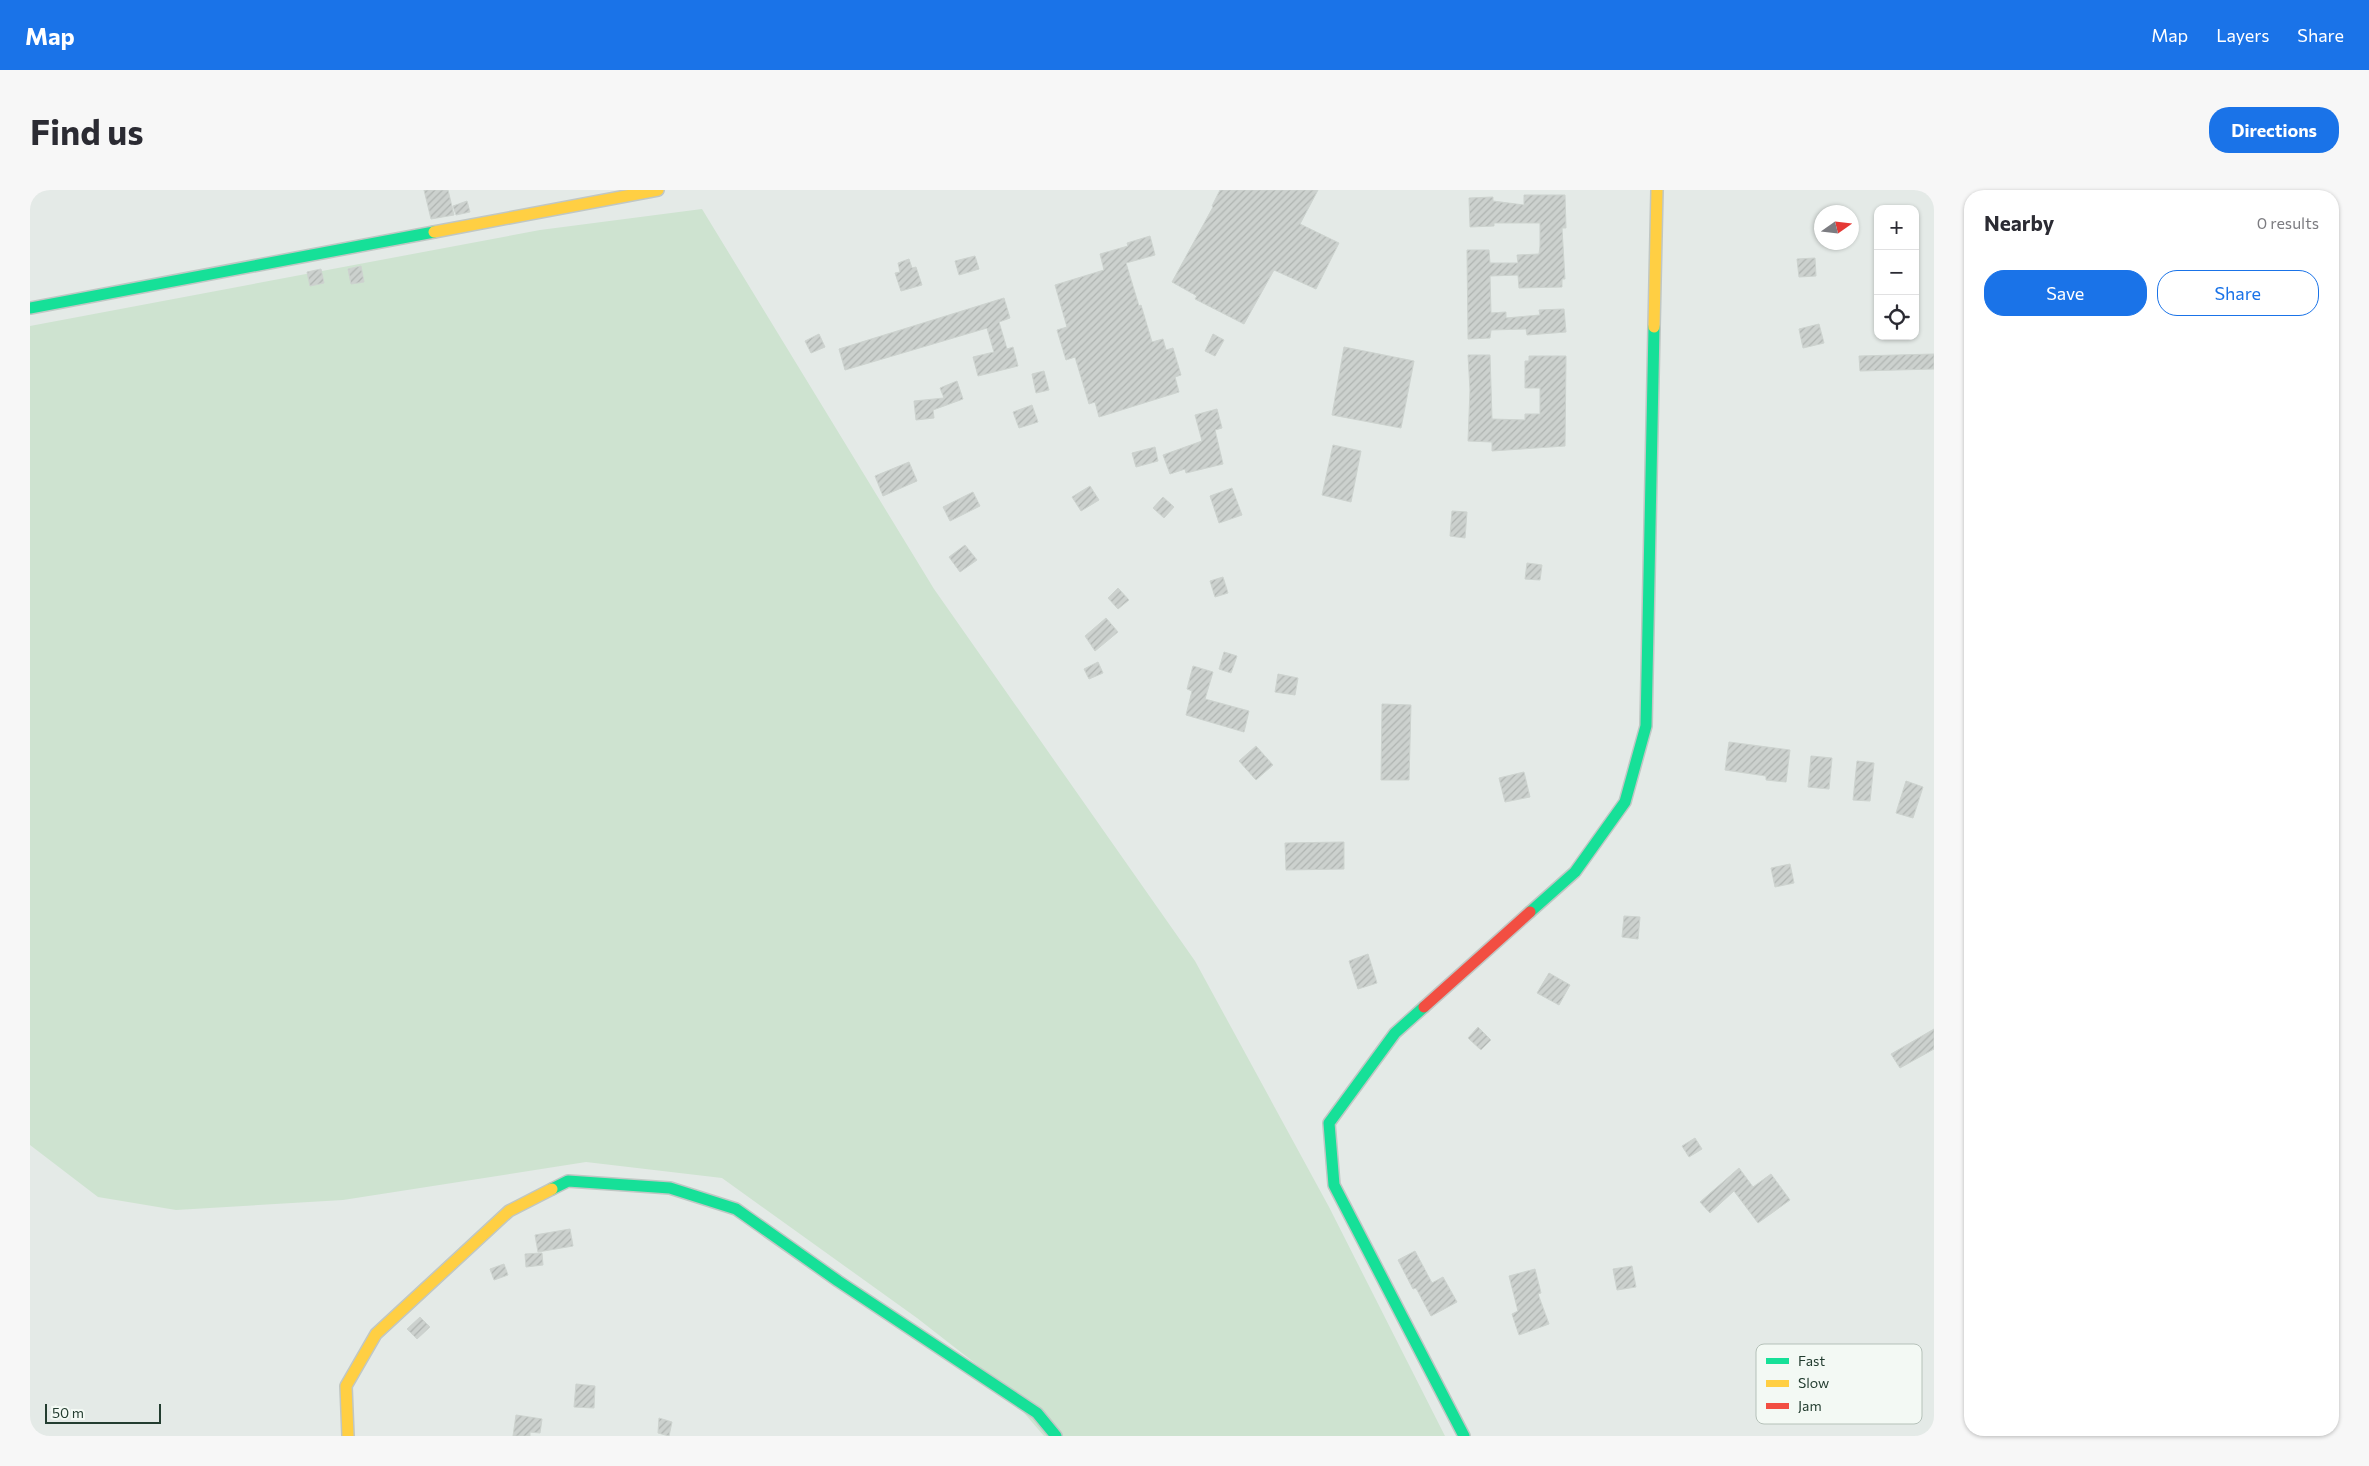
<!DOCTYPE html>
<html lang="en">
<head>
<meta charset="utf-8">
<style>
	:root { --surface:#fff; --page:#f7f7f7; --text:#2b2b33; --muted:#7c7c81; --line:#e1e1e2; --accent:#1a73e8 }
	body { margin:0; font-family:Commissioner,sans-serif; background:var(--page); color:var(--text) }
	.controls { position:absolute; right:15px; top:15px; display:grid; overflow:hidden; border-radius:10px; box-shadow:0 1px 4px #0004 }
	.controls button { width:45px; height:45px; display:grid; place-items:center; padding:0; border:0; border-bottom:1px solid var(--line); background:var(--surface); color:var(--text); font:25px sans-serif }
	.compass { position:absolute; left:1784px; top:15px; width:45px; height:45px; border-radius:50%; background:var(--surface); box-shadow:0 1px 4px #0004; rotate:76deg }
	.scale { position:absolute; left:15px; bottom:12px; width:116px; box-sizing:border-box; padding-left:5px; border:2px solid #233d30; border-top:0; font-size:14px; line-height:18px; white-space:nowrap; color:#233d30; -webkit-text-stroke:4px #f3f9f4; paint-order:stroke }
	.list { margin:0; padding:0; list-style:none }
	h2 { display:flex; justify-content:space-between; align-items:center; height:65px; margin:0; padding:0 20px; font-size:21px }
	h2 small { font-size:16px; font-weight:400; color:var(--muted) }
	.actions { display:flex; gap:10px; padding:15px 20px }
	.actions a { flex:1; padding:11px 0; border:1px solid var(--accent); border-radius:20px; text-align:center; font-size:18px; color:var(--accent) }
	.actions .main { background:var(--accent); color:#fff }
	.icon { flex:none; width:28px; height:28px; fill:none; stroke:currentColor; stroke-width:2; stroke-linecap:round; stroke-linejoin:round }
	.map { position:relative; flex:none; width:1904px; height:1246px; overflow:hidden; border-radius:20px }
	header { display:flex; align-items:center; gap:30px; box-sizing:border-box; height:70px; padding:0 25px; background:var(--accent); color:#fff }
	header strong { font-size:24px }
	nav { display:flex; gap:28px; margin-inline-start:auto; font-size:18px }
	.intro { display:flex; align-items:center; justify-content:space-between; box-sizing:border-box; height:120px; padding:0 30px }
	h1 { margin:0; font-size:35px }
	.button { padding:12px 22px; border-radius:20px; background:var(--accent); color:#fff; font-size:18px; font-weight:700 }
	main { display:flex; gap:30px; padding:0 30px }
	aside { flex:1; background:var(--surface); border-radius:20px; box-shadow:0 1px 4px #0004 }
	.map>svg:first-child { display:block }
</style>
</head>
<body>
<header>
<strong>Map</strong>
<nav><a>Map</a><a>Layers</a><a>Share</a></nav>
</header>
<div class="intro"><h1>Find us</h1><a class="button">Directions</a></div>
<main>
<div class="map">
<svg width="1904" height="1246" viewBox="0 0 1904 1246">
	<defs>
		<pattern id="building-hatch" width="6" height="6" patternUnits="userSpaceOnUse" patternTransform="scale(1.25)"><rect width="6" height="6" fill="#ccd1ce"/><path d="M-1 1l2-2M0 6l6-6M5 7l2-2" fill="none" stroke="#afb4b1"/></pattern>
	</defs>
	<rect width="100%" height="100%" fill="#e4eae7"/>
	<!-- green -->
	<path fill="#cee3d0" d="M672 19 904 399 1165 771 1299 1017 1415 1246H1014L964 1188 887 1128 692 988 556 972 313 1010 146 1020 68 1007 0 955V136L510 40Z"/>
	<!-- building -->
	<path fill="url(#building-hatch)" stroke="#cdd3cf" d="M394 0H418L424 25 401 29Z
		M1190 0H1288L1270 34 1309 53 1286 99 1244 80 1214 134 1165 109 1167 106 1142 92 1183 17 1182 16Z
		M1494 5H1535L1536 38H1532L1535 89H1532V97L1489 98 1488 85 1460 86 1461 123 1476 122V128L1510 125 1509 120 1534 119 1536 142 1497 145 1496 139 1461 140 1460 148 1438 149 1437 60H1459L1460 73H1488L1487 65 1509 64 1510 56V33H1464V36L1440 37 1439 8 1463 7V11L1494 15Z
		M437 11 440 22 426 25 423 16Z
		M1120 46 1125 65 1096 73 1109 116 1111 115 1122 152 1133 149 1136 160 1143 158 1151 185 1145 187 1149 202 1069 227 1065 212 1059 214 1045 167 1036 170 1027 140 1037 137 1025 95 1074 80 1070 64 1098 56 1097 53Z
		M945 66 949 79 929 85 925 71Z
		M1785 68 1786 86 1769 87 1767 69Z
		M879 69 882 78 886 77 892 95 871 101 865 83 870 82 868 73Z
		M331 76 334 92 321 94 318 79Z
		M291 79 294 93 280 96 277 82Z
		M974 108 980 128 969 132 977 159 983 157 988 176 948 186 943 167 964 162 957 138 815 180 809 159Z
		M1789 134 1794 153 1773 158 1769 139Z
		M789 144 795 157 781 163 775 151Z
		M1183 144 1194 150 1185 166 1175 161Z
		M1314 157 1384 171 1371 238 1302 225Z
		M1904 164V179L1830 181 1829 166Z
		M1438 165H1460L1462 229 1495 230V224H1510V198H1495V171H1499V166H1536L1535 256 1462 261V252L1438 251 1440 200Z
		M1014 181 1019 200 1006 203 1002 184Z
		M927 191 933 209 903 220 904 228 886 230 884 211 914 208 910 198Z
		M1002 215 1008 232 989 238 983 222Z
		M1187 219 1192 238 1185 240 1193 274 1156 283 1155 279 1140 284 1133 265 1172 251 1165 225Z
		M1303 255 1331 261 1321 312 1292 305Z
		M1125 257 1128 271 1106 277 1102 263Z
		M879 272 887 291 853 306 845 286Z
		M1060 296 1069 310 1051 321 1042 307Z
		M1202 298 1212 325 1189 333 1180 306Z
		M943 302 950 316 920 331 913 317Z
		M1133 307 1144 317 1134 328 1123 318Z
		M1422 321 1437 322 1435 348 1420 346Z
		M935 355 947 370 930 382 919 367Z
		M1497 373 1512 375 1510 390 1495 389Z
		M1193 387 1198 403 1185 407 1180 391Z
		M1088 398 1099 410 1088 419 1078 408Z
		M1076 428 1088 442 1065 461 1055 446Z
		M1194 462 1207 466 1201 483 1189 479Z
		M1068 472 1073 483 1059 489 1054 479Z
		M1163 476 1183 482 1175 509 1219 521 1214 542 1156 525 1162 501 1157 499Z
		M1248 484 1268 488 1265 505 1245 502Z
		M1352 514 1381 515 1379 590H1351Z
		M1699 552 1760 560 1756 592 1736 590V586L1695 580Z
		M1226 556 1243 575 1226 590 1209 571Z
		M1781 566 1802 568 1799 599 1778 597Z
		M1827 571 1844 573 1840 611 1823 610Z
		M1494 582 1500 607 1475 612 1469 588Z
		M1876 591 1893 597 1883 628 1866 623Z
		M1314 652V679L1256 680 1255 653Z
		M1760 674 1764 693 1745 697 1741 678Z
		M1594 726 1610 727 1608 749 1592 747Z
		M1338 764 1347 793 1328 799 1319 771Z
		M1519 783 1540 795 1529 815 1507 803Z
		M1448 837 1461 850 1451 860 1438 848Z
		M1904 839V859L1870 878 1861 864Z
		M1665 948 1672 959 1659 967 1652 956Z
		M1709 978 1723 997 1741 984 1760 1010 1728 1033 1704 1001 1680 1023 1670 1012Z
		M540 1039 543 1056 508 1062 505 1045Z
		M1385 1061 1402 1093 1413 1087 1427 1112 1401 1126 1386 1098 1383 1099 1368 1070Z
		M512 1063 513 1075 496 1077 495 1064Z
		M474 1074 478 1085 464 1090 460 1079Z
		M1602 1076 1606 1097 1587 1100 1583 1079Z
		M1505 1079 1511 1103 1508 1104 1519 1134 1489 1145 1482 1124 1488 1121 1479 1086Z
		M390 1127 400 1137 387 1149 377 1139Z
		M546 1194 565 1196 564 1218 544 1217Z
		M486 1225 512 1229 510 1243 500 1242V1246H483Z
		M629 1228 642 1232 639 1246 628 1243Z"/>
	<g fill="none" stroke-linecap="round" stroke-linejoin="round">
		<defs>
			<path id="fast" d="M0 118 404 42
				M1500 722 1545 682 1595 612 1616 536 1624 137
				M1394 817 1365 843 1299 933 1304 995 1434 1246
				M522 999 538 991 640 998 706 1019 808 1091 1007 1223 1026 1246"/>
			<path id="slow" d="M404 42 628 0
				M1624 137 1627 0
				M318 1246 316 1196 346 1144 479 1021 522 999"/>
			<path id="jam" d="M1394 817 1500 722"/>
		</defs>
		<!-- fast casing -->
		<use href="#fast" stroke="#c0c7c4" stroke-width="14"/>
		<!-- slow casing -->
		<use href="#slow" stroke="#c0c7c4" stroke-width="14"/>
		<!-- jam casing -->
		<use href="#jam" stroke="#c0c7c4" stroke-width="14"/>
		<!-- fast -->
		<use href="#fast" stroke="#16e098" stroke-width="11"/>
		<!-- slow -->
		<use href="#slow" stroke="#ffcf43" stroke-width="11"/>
		<!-- jam -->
		<use href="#jam" stroke="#f24e42" stroke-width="11"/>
	</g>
	<!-- legend -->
	<rect x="1726" y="1154" width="166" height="80" rx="8" fill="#f3f9f4" stroke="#b5c1b9" stroke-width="1"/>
	<rect x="1736" y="1168" width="23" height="6" fill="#16e098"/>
	<rect x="1736" y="1190" width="23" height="7" fill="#ffcf43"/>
	<rect x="1736" y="1213" width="23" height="6" fill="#f24e42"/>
	<g font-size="14" fill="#233d30">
		<text x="1768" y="1176">Fast</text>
		<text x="1768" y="1198">Slow</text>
		<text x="1768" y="1221">Jam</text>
	</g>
</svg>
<div class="controls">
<button>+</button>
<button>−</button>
<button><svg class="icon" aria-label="locate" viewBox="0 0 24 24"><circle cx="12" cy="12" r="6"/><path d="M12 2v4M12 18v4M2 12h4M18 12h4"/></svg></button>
</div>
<svg class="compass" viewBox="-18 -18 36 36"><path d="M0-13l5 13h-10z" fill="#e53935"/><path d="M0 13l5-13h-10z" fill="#7c7c81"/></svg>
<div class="scale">50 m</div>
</div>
<aside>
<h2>Nearby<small>0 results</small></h2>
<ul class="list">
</ul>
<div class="actions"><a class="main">Save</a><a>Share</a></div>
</aside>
</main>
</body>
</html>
